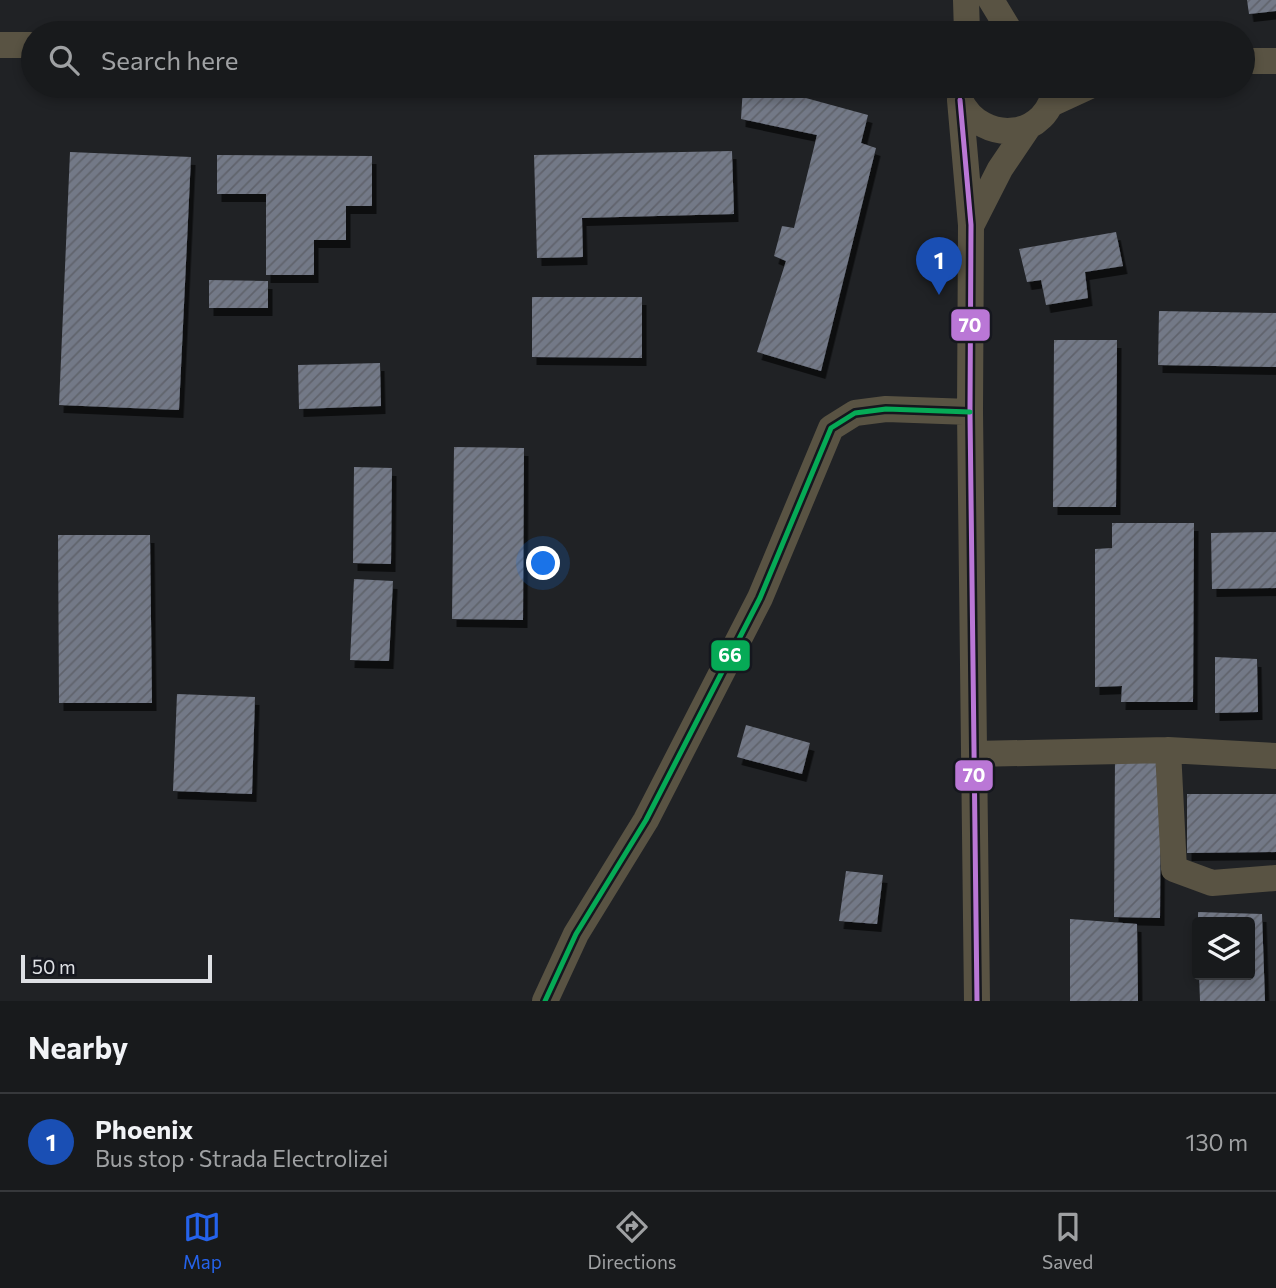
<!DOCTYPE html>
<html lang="en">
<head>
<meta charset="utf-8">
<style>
	:root { --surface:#181a1c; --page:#252729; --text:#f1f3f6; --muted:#9fa1a3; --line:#36383b; --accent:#2563eb }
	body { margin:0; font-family:Commissioner,sans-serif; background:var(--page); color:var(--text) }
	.controls { position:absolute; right:21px; bottom:21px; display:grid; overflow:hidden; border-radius:7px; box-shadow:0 4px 10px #0003 }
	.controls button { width:63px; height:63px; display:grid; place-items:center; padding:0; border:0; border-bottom:2px solid var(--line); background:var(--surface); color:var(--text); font:35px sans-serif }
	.scale { position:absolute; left:21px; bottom:18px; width:191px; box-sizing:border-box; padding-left:7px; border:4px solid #dee0e4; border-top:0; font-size:19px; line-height:24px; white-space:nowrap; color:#dee0e4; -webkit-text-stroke:5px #15171e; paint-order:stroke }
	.you { position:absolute; left:544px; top:564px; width:24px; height:24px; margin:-18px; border:5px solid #fff; border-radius:50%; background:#1a73e8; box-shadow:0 0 0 10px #1a73e833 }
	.badge { display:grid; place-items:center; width:46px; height:46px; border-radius:50%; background:var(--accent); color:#fff; font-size:23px; font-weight:700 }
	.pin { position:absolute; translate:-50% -58px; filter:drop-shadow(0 2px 4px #0008) }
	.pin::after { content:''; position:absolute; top:37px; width:24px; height:21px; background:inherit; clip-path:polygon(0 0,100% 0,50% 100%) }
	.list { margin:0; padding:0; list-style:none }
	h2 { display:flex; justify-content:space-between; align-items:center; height:91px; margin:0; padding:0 28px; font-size:30px }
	h2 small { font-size:23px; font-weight:400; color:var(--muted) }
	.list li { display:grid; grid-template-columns:46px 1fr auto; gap:21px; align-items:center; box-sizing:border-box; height:98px; padding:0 28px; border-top:2px solid var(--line) }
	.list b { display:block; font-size:26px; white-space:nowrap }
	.list p { margin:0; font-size:23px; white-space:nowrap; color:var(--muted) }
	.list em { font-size:23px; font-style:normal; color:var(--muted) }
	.icon { flex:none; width:38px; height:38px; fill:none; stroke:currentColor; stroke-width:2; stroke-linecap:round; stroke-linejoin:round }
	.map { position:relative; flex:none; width:1276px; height:1001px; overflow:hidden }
	.search { position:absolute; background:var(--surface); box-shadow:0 4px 10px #0003; left:21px; right:21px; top:21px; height:77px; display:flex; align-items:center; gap:18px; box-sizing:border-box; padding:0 24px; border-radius:38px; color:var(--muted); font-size:26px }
	.sheet { height:189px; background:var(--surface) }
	nav { display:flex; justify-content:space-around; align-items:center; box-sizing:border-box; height:98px; border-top:2px solid var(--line); background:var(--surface); font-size:19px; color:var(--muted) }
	nav a { display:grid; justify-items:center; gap:4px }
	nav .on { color:var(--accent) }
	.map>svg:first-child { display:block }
</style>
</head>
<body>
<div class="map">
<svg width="1276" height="1001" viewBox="0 0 1276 1001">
	<defs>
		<pattern id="building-hatch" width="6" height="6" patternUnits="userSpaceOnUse" patternTransform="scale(1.75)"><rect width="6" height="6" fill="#737987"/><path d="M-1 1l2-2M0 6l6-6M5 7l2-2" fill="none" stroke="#60636c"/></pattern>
		<filter id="shadow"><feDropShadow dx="4.5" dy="8" stdDeviation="0" flood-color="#0009"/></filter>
	</defs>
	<rect width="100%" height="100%" fill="#202225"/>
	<!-- building -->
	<path fill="url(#building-hatch)" filter="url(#shadow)" d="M1247 0H1276V11L1249 14Z
		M743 86H773V89L868 115 861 143 876 148 821 371 757 352 786 261 774 256 782 226 794 228 817 135 741 119Z
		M732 151 734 214 582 218 583 257 537 258 534 155Z
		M70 152 191 157 179 410 59 405Z
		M217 155 372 156V206H346V240H314V275H266V194H217Z
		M1116 232 1123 266 1085 272 1088 298 1046 305 1041 280 1027 282 1019 249Z
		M209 280 268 281V308H209Z
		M532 297H642V358L532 357Z
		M1159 311 1276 313V367L1158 365Z
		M1054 340H1117L1116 507H1053Z
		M380 363 381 406 299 409 298 365Z
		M454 447 524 448 523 620 452 619Z
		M354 467 392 468 391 564 353 563Z
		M1112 523H1194L1193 702H1121L1122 686 1095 687V549L1112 548Z
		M1276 532V588L1212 589 1211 533Z
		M58 535H150L152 703H59Z
		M354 579 393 581 389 661 350 660Z
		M1215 657 1257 659 1258 712 1215 713Z
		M177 694 255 697 252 794 173 791Z
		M746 725 810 743 802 774 737 757Z
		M1115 756 1161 757 1160 918 1114 917Z
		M1187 794H1276V852L1187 853Z
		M846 871 883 875 877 924 839 921Z
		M1198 912 1262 914 1265 1001H1200L1199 975H1250V922H1198Z
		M1070 919 1137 924 1138 1001H1070Z"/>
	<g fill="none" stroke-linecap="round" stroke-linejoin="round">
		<!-- minor -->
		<path stroke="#595343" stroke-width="26" d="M966 0 967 33
			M991 0 1011 33
			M0 45H33
			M1243 61H1276
			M960 100 971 225 970 412 977 1001
			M960 100C982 146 1050 140 1055 86
			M1051 104 1090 86
			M972 224 1000 169 1027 129
			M1168 750 1174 869 1212 883 1276 878
			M974 754 1168 750 1276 756
			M545 1001 576 934 646 820 760 598 831 428 855 413 886 409 970 412"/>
		<defs>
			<path id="bus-1" d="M960 100 971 225 970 412 977 1001"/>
			<path id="bus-2" d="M545 1001 576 934 646 820 760 598 831 428 855 413 886 409 970 412"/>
		</defs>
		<!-- bus-1 casing -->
		<use href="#bus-1" stroke="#15171e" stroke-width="10"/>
		<!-- bus-2 casing -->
		<use href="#bus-2" stroke="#15171e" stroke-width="10"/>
		<!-- bus-1 -->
		<use href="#bus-1" stroke="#ba77d6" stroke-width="5"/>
		<!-- bus-2 -->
		<use href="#bus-2" stroke="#06aa56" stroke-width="5"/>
	</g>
	<g stroke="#15171e" stroke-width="2.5">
		<rect x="950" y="308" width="41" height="34" rx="7" fill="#ba77d6"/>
		<rect x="710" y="639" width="41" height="33" rx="7" fill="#06aa56"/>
		<rect x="954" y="759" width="40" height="33" rx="7" fill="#ba77d6"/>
	</g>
	<g font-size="19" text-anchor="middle" font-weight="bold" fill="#fff">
		<text x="970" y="332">70</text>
		<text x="730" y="662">66</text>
		<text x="974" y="782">70</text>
	</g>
</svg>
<div class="controls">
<button><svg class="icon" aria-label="layers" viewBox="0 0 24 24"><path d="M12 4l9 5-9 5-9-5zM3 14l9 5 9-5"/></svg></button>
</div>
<div class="scale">50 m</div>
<div class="you"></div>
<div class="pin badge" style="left:939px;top:295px;background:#1a4fb4">1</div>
<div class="search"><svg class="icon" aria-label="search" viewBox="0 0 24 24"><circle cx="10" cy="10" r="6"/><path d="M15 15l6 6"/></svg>Search here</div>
</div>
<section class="sheet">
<h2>Nearby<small></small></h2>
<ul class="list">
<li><span class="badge" style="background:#1a4fb4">1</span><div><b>Phoenix</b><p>Bus stop · Strada Electrolizei</p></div><em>130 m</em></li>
</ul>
</section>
<nav>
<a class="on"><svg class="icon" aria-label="map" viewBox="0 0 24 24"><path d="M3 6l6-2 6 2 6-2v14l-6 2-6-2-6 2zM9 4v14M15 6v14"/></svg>Map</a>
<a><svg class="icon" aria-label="directions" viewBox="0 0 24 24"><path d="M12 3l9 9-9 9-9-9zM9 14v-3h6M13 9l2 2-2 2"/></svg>Directions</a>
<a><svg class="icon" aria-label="saved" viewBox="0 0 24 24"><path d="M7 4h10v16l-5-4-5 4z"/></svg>Saved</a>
</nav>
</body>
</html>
